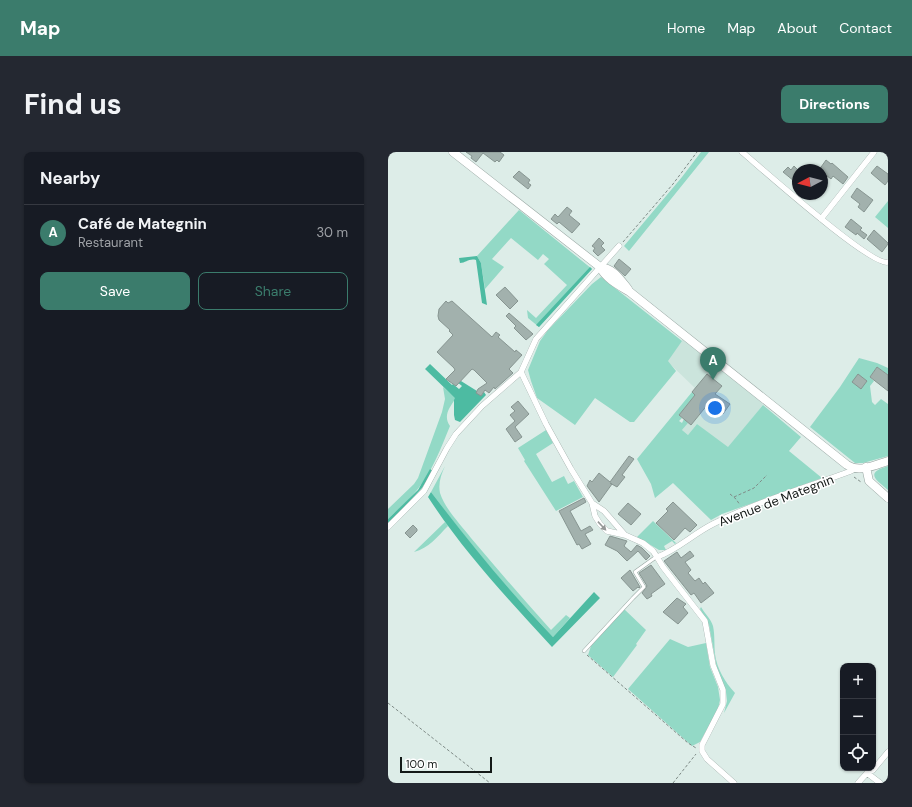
<!DOCTYPE html>
<html lang="en">
<head>
<meta charset="utf-8">
<style>
	:root { --surface:#171b24; --page:#242831; --text:#f1f3f6; --muted:#9ea1a6; --line:#363941; --accent:#3b7c6c }
	body { margin:0; font-family:"DM Sans",sans-serif; background:var(--page); color:var(--text) }
	.controls { position:absolute; right:12px; bottom:12px; display:grid; overflow:hidden; border-radius:8px; box-shadow:0 1px 3px #0004 }
	.controls button { width:36px; height:36px; display:grid; place-items:center; padding:0; border:0; border-bottom:1px solid var(--line); background:var(--surface); color:var(--text); font:20px sans-serif }
	.compass { position:absolute; left:404px; top:12px; width:36px; height:36px; border-radius:50%; background:var(--surface); box-shadow:0 1px 3px #0004; rotate:263deg }
	.scale { position:absolute; left:12px; bottom:10px; width:92px; box-sizing:border-box; padding-left:4px; border:2px solid #131917; border-top:0; font-size:11px; line-height:14px; white-space:nowrap; color:#131917; -webkit-text-stroke:3px #fff; paint-order:stroke }
	.you { position:absolute; left:327px; top:256px; width:14px; height:14px; margin:-10px; border:3px solid #fff; border-radius:50%; background:#1a73e8; box-shadow:0 0 0 6px #1a73e833 }
	.badge { display:grid; place-items:center; width:26px; height:26px; border-radius:50%; background:var(--accent); color:#fff; font-size:13px; font-weight:700 }
	.pin { position:absolute; translate:-50% -33px; filter:drop-shadow(0 1px 2px #0008) }
	.pin::after { content:''; position:absolute; top:21px; width:14px; height:12px; background:inherit; clip-path:polygon(0 0,100% 0,50% 100%) }
	.list { margin:0; padding:0; list-style:none }
	h2 { display:flex; justify-content:space-between; align-items:center; height:52px; margin:0; padding:0 16px; font-size:17px }
	h2 small { font-size:13px; font-weight:400; color:var(--muted) }
	.list li { display:grid; grid-template-columns:26px 1fr auto; gap:12px; align-items:center; box-sizing:border-box; height:56px; padding:0 16px; border-top:1px solid var(--line) }
	.list b { display:block; font-size:15px; white-space:nowrap }
	.list p { margin:0; font-size:13px; white-space:nowrap; color:var(--muted) }
	.list em { font-size:13px; font-style:normal; color:var(--muted) }
	.actions { display:flex; gap:8px; padding:12px 16px }
	.actions a { flex:1; padding:9px 0; border:1px solid var(--accent); border-radius:8px; text-align:center; font-size:14px; color:var(--accent) }
	.actions .main { background:var(--accent); color:#fff }
	.icon { flex:none; width:22px; height:22px; fill:none; stroke:currentColor; stroke-width:2; stroke-linecap:round; stroke-linejoin:round }
	.map { position:relative; flex:none; width:500px; height:631px; overflow:hidden; border-radius:8px }
	header { display:flex; align-items:center; gap:24px; box-sizing:border-box; height:56px; padding:0 20px; background:var(--accent); color:#fff }
	header strong { font-size:19px }
	nav { display:flex; gap:22px; margin-inline-start:auto; font-size:14px }
	.intro { display:flex; align-items:center; justify-content:space-between; box-sizing:border-box; height:96px; padding:0 24px }
	h1 { margin:0; font-size:28px }
	.button { padding:10px 18px; border-radius:8px; background:var(--accent); color:#fff; font-size:14px; font-weight:700 }
	main { display:flex; gap:24px; padding:0 24px }
	aside { flex:1; background:var(--surface); border-radius:8px; box-shadow:0 1px 3px #0004 }
	.map>svg:first-child { display:block }
</style>
</head>
<body>
<header>
<strong>Map</strong>
<nav><a>Home</a><a>Map</a><a>About</a><a>Contact</a></nav>
</header>
<div class="intro"><h1>Find us</h1><a class="button">Directions</a></div>
<main>
<aside>
<h2>Nearby<small></small></h2>
<ul class="list">
<li><span class="badge">A</span><div><b>Café de Mategnin</b><p>Restaurant</p></div><em>30 m</em></li>
</ul>
<div class="actions"><a class="main">Save</a><a>Share</a></div>
</aside>
<div class="map">
<svg width="500" height="631" viewBox="0 0 500 631">
	<rect width="100%" height="100%" fill="#ddede8"/>
	<!-- built -->
	<path fill="#cbe4dc" d="M295 187 370 246 375 253 340 296 309 272 300 283 294 278 300 271 291 263 307 243 304 240 307 236 279 209Z"/>
	<!-- green -->
	<path fill="#93d9c6" d="M313 0H321L241 99 236 94 294 25Z
		M500 49V76L487 65Z
		M131 58 204 117 151 175 140 166 139 158 148 166 179 133 156 112 161 107 155 102 150 108 123 86 104 107 116 115 97 137 93 111 89 104Z
		M213 125 294 189 280 209 288 219 246 270H242L207 246 187 273 149 246 143 229 140 218 152 189 160 178 204 132Z
		M471 206 489 211 500 216V223L489 215 482 225 486 229 482 234 484 250 487 253 493 247 500 252V304L475 311H467L422 275 452 235Z
		M55 235 68 246C61 256 55 264 62 274 53 296 44 320 29 338 21 349 9 358 0 367V357L26 332 30 326 54 260 57 247Z
		M304 240 307 243 291 263 294 266 291 269 294 271 296 267 300 271 294 278 300 283 309 272 340 295 375 253 413 285 401 299 434 326 334 362 323 368 285 331 267 346 263 332 249 307Z
		M158 278 165 291 148 302 164 330 176 324 180 332 186 329 195 345 168 359 136 309 137 308 130 296Z
		M57 314C53 323 50 331 52 341 57 357 73 373 83 386 109 417 136 448 163 478L178 463 182 466 165 485C121 439 81 391 43 340Z
		M500 314V338C487 327 477 321 500 314Z
		M265 369 288 391 287 392 284 389 276 394 278 398H271L249 385Z
		M57 370 60 374C49 385 41 396 26 400Z
		M313 455C317 462 323 467 325 474 327 483 326 492 327 502 329 517 337 530 347 541L336 561 339 549 338 540 329 517 321 473 312 457Z
		M236 457 258 478 248 492 249 493 225 525 200 503 203 494Z
		M282 487 300 495 318 491 322 515 330 535 332 548 330 557 312 590 304 594 240 537Z"/>
	<!-- forest -->
	<path fill="#4dbba2" d="M89 104 93 111 99 153 94 151 88 108C81 106 78 111 72 111L71 106Z
		M202 115 204 117 151 175 148 173Z
		M42 212 64 233 65 232 71 237 74 234 69 230 73 229 89 239 93 244 96 240 98 243 72 270 67 268 66 263V248L67 246 37 217Z
		M42 317 45 319 34 336 0 372V367L30 338Z
		M43 340C81 390 121 439 165 485L206 440 212 446 164 495C120 447 75 399 40 345Z"/>
	<!-- building -->
	<path fill="#a2b1ad" stroke="#879591" d="M78 0H112L116 3 111 10 109 8 107 10 95 1 88 10 83 6 84 4Z
		M438 8 443 12 444 11 460 25 455 32 445 24 443 27 434 20V18H431Z
		M406 14 410 18V24L406 29 395 20 400 15 403 18Z
		M489 14 500 22V29L497 33 483 21Z
		M131 19 142 28 140 31 143 33 140 37 125 25Z
		M469 36 485 48 476 60 470 55 472 52 463 45Z
		M179 55 184 59 181 63 192 72 184 81 171 70 169 72 163 67 167 62 170 65Z
		M463 67 474 76 472 78 479 83 476 87 469 81 468 83 457 75Z
		M486 78 500 91V92L494 100 479 87Z
		M211 86 216 91 213 94 217 98 210 104 205 99 207 96 204 94Z
		M231 107 243 117 237 124 226 114Z
		M117 135 130 149 122 157 108 143Z
		M58 149 60 151 64 149 104 185 108 180 112 183 110 185 127 200 128 198 134 203 121 217 125 221 107 237 106 235 101 241 97 238 93 244 88 241 90 237 99 231 86 218 84 217 68 234 58 227 67 218 66 216 49 200 65 183 61 179 62 178 51 168 50 164 51 157Z
		M121 161 145 182 138 188 126 176 128 174 118 164Z
		M489 215 500 223V239L482 225Z
		M319 222 334 234 327 242 342 252 335 262 320 252 303 273 291 263 307 243 304 240Z
		M470 222 479 229 473 237 464 230Z
		M130 249 141 262 127 275 134 285 127 290 118 277 127 269 122 263 127 259 123 255Z
		M241 304 246 307 234 323 237 325 229 335 222 331 224 332 211 350 199 334 202 328 204 330 211 321 222 330Z
		M196 346 198 350 182 359 193 379 202 374 205 378 197 382 203 392 194 397 191 392 189 393 171 359Z
		M285 350 309 373 302 380 297 376 286 388 268 371 280 359 278 357Z
		M240 351 253 362 243 373 230 362Z
		M25 373 29 377V379L22 386 17 381Z
		M222 384 239 389 236 394 243 400 249 393 254 396 262 404 258 408 250 399 239 409 229 399 217 393Z
		M302 399 306 404 297 410 303 418 300 421 307 429 311 426 315 432 317 430 326 441 313 451 306 441 303 443 276 409 289 400 293 406Z
		M263 413 277 432 263 442 264 444 259 447 254 441 259 434 251 421Z
		M242 418 252 435 251 436 250 435 245 439 233 426Z
		M289 446 298 452 295 455 300 461 290 472 275 460Z"/>
	<g fill="none" stroke-linecap="round" stroke-linejoin="round">
		<defs>
			<path id="service" d="M196 499 245 446 256 435 247 420 268 405"/>
			<path id="minor" d="M354 0C372 15 485 116 500 110
				M433 67 486 0
				M133 220 158 272 183 317 204 351 207 364 212 372 219 379 237 383 255 391 265 399 269 405C289 398 305 382 325 372 368 350 417 336 463 319L467 316
				M204 351 216 359 237 383
				M0 375 36 339 59 296 68 282 94 254 133 220 148 187 231 94
				M269 405 275 415 317 469 325 513 335 538V552L314 593V599L319 607 346 631
				M479 621 492 631
				M470 631 479 621 485 618 500 600"/>
			<path id="secondary" d="M65 0 212 115C218 127 232 134 242 140L459 313C471 321 487 313 500 309
				M212 115C225 116 232 127 240 137
				M478 315 481 329 500 346"/>
		</defs>
		<!-- service casing -->
		<use href="#service" stroke="#98a6a2" stroke-width="4"/>
		<!-- minor casing -->
		<use href="#minor" stroke="#98a6a2" stroke-width="6"/>
		<!-- secondary casing -->
		<use href="#secondary" stroke="#98a6a2" stroke-width="9"/>
		<!-- path -->
		<path stroke="#7f8b87" stroke-width="1" stroke-dasharray="3 2" stroke-linecap="butt" d="M235 90 285 32 309 0
			M466 325 473 330
			M342 342 348 347 352 353
			M346 345 366 336 379 323
			M199 503 300 591 308 596
			M0 551 102 631
			M285 631 308 602"/>
		<!-- service -->
		<use href="#service" stroke="#fff" stroke-width="3"/>
		<!-- minor -->
		<use href="#minor" stroke="#fff" stroke-width="5.5"/>
		<!-- secondary -->
		<use href="#secondary" stroke="#fff" stroke-width="8"/>
	</g>
	<!-- one-way arrows -->
	<defs><path id="oneway-solid" d="M-6-.8H1V-3.2L6.5 0L1 3.2V.8H-6Z"/></defs>
	<use fill="#959897" href="#oneway-solid" transform="translate(214 374) rotate(47)"/>
	<g text-anchor="middle" stroke-width="3" stroke-linejoin="round" paint-order="stroke">
		<!-- street labels -->
		<g font-size="13" fill="#131917" stroke="#fff">
			<text transform="translate(388 348) rotate(-21)" y="5">Avenue de Mategnin</text>
		</g>
	</g>
</svg>
<div class="controls">
<button>+</button>
<button>−</button>
<button><svg class="icon" aria-label="locate" viewBox="0 0 24 24"><circle cx="12" cy="12" r="6"/><path d="M12 2v4M12 18v4M2 12h4M18 12h4"/></svg></button>
</div>
<svg class="compass" viewBox="-18 -18 36 36"><path d="M0-13l5 13h-10z" fill="#e53935"/><path d="M0 13l5-13h-10z" fill="#9ea1a6"/></svg>
<div class="scale">100 m</div>
<div class="you"></div>
<div class="pin badge" style="left:325px;top:228px">A</div>
</div>
</main>
</body>
</html>
